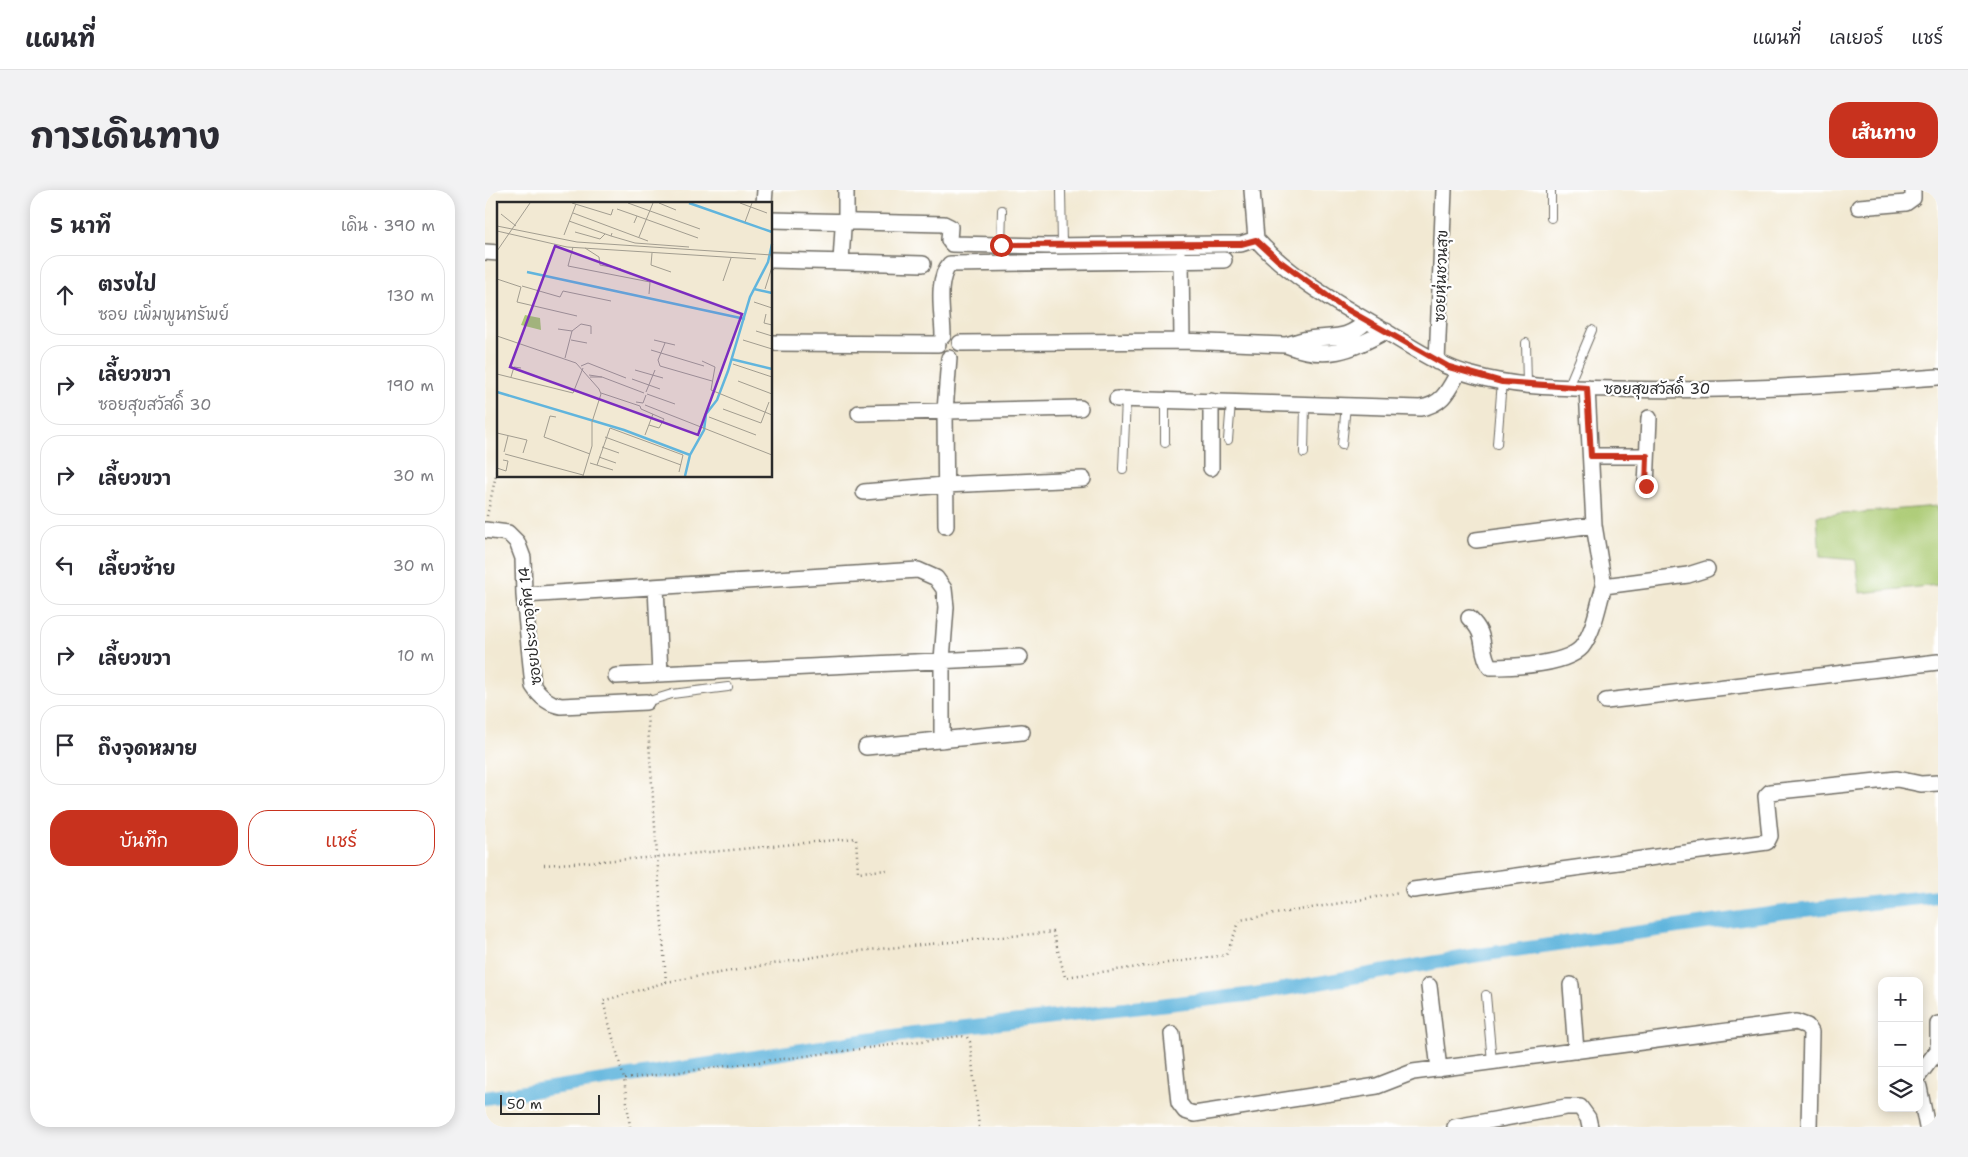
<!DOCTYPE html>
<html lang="th">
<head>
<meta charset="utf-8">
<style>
	:root { --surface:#fff; --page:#f2f2f3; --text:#2b2b33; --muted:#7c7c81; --line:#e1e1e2; --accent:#c8321e }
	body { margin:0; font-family:"Shantell Sans","Playpen Sans Thai",sans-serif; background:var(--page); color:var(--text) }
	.controls { position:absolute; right:15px; bottom:15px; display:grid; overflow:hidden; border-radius:10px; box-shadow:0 2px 12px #0003 }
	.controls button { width:45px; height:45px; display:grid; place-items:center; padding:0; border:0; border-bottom:1px solid var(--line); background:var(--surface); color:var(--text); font:25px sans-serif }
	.scale { position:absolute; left:15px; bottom:12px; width:100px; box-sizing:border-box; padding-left:5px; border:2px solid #2b2b2b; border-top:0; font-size:14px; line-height:18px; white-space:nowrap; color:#2b2b2b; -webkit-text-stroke:4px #fff; paint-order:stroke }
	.stop { position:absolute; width:15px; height:15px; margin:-11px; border:4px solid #c8321e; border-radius:50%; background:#fff }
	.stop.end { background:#c8321e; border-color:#fff; box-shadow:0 1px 5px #0008 }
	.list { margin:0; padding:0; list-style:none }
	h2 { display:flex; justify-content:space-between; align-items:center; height:65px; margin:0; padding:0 20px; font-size:21px }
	h2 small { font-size:16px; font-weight:400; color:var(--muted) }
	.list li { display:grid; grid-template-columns:32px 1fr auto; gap:15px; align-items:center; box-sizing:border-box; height:80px; margin:0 10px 10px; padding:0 10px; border:1px solid var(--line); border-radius:20px }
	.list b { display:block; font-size:19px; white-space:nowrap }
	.list p { margin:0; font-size:16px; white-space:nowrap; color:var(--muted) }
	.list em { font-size:16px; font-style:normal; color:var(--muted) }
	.actions { display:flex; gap:10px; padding:15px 20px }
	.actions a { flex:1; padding:11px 0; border:1px solid var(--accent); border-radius:20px; text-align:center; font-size:18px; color:var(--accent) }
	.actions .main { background:var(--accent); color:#fff }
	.icon { flex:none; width:28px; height:28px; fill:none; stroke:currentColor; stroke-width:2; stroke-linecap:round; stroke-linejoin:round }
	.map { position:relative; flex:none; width:1453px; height:937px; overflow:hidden; border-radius:20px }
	header { display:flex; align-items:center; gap:30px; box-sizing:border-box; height:70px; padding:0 25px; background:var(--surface); border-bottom:1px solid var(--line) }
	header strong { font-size:24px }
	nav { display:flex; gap:28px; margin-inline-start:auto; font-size:18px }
	.intro { display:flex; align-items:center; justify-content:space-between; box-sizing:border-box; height:120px; padding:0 30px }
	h1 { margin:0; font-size:35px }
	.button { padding:12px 22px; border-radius:20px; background:var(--accent); color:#fff; font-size:18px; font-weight:700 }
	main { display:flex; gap:30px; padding:0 30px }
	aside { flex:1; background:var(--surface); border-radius:20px; box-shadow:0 2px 12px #0003 }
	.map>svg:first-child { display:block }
</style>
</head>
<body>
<header>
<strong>แผนที่</strong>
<nav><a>แผนที่</a><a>เลเยอร์</a><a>แชร์</a></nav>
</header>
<div class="intro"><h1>การเดินทาง</h1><a class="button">เส้นทาง</a></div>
<main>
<aside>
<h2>5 นาที<small>เดิน · 390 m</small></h2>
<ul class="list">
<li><svg class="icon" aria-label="ahead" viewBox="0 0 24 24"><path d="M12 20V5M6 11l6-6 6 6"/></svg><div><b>ตรงไป</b><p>ซอย เพิ่มพูนทรัพย์</p></div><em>130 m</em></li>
<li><svg class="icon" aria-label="right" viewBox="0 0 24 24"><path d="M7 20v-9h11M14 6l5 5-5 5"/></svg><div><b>เลี้ยวขวา</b><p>ซอยสุขสวัสดิ์ 30</p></div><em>190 m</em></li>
<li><svg class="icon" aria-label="right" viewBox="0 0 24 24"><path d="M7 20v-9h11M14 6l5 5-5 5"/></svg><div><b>เลี้ยวขวา</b></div><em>30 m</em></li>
<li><svg class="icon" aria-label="left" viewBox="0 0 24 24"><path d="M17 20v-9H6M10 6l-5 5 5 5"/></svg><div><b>เลี้ยวซ้าย</b></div><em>30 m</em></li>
<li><svg class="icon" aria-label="right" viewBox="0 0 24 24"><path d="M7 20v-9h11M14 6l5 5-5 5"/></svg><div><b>เลี้ยวขวา</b></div><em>10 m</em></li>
<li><svg class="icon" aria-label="arrive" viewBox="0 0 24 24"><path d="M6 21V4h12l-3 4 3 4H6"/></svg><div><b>ถึงจุดหมาย</b></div></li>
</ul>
<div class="actions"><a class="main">บันทึก</a><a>แชร์</a></div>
</aside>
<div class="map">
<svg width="1453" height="937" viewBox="0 0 1453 937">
	<rect width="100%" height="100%" fill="#fff"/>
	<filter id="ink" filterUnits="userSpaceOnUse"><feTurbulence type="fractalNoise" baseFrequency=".02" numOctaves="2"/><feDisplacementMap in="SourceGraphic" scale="10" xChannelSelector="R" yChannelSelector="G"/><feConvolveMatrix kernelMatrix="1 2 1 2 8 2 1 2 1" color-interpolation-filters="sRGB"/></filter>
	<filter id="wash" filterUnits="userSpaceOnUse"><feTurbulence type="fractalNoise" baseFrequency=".0096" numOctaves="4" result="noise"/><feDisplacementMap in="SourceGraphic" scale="20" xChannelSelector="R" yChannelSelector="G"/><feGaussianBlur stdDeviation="1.12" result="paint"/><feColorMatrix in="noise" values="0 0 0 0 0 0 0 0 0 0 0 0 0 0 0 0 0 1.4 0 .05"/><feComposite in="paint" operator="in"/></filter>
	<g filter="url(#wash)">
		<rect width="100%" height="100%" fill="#f2e9d3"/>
		<!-- green -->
		<path fill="#aaca72" stroke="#6a7a4e" d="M1453 316V395L1375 403 1371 370 1335 367 1332 326Z"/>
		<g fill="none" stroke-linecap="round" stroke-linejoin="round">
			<!-- canal -->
			<path stroke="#61b5dd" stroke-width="14" d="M0 908 429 843 770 804 987 766 1299 722 1453 706"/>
		</g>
	</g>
	<g filter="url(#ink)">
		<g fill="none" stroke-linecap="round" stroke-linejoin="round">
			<defs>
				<path id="lane" d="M576 0 577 56
					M1066 0V28
					M516 55 517 20
					M1041 153 1042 194
					M1083 197 1107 140
					M743 250 746 212
					M680 253V210
					M1012 254 1017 191
					M857 255 861 216
					M819 263 820 214
					M638 279 641 209
					M161 512 187 504 243 497
					M1001 805 1007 872"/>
				<path id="street" d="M767 0 771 49C807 89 857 116 903 143 930 159 956 177 987 185 1032 198 1082 198 1129 199 1238 202 1345 195 1453 187
					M279 14 280 0
					M1374 17 1421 13 1428 8V0
					M286 30 459 34 465 37 464 50 467 54 562 56 738 54H756L771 49
					M361 32V0
					M0 62 14 63
					M696 69 697 151
					M286 70 438 74
					M356 72 358 38
					M882 131C860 151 850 145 824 149 816 150 808 153 801 155 842 171 864 161 901 141
					M458 146C458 125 450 90 465 74L739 70
					M286 153 453 154
					M475 153 697 151 801 155
					M952 172 959 0
					M1102 198 1109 335 1119 396 1203 385 1222 379
					M632 209 935 218C958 215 964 199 974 181
					M374 223 595 218
					M1106 266H1162
					M726 278V211
					M1161 296 1164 228
					M379 302 459 295 598 289
					M461 336 460 221 464 168
					M0 340 23 343 32 352 38 368 39 405 48 496C55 507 63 514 76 516L161 512
					M991 350 1109 335
					M171 397 175 484
					M39 405 433 380 451 388 459 399 461 417 457 470V550
					M984 428C1004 446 993 458 1005 477 1028 477 1087 475 1099 454 1110 437 1113 415 1119 396
					M131 486 535 467
					M1121 511 1453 472
					M381 557 537 542
					M928 700 1282 652 1285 646 1281 606 1285 602 1412 589 1436 594 1453 593
					M1086 795 1091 861
					M944 796 954 879
					M687 844 694 913 700 921 709 924 892 896 928 882 1311 832 1322 836 1326 842 1324 937
					M1434 885 1453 860V834
					M1434 897 1442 937
					M970 937 1081 917H1095L1103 928 1105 937"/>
			</defs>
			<!-- lane casing -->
			<use href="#lane" stroke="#716e66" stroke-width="10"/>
			<!-- street casing -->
			<use href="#street" stroke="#716e66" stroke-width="18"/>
			<!-- path -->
			<path stroke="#716e66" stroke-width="2.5" stroke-dasharray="1 4" stroke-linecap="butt" d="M2 326 14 271
				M59 675 173 667 371 648 373 682 403 680
				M181 792 353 763 568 742 580 787 741 765 755 730 915 703
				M140 889 476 846 482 847 485 852 494 937
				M145 937 139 889 118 811 181 792 162 524"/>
			<!-- lane -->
			<use href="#lane" stroke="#fff" stroke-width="8"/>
			<!-- street -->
			<use href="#street" stroke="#fff" stroke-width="15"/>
		</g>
	</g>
	<g fill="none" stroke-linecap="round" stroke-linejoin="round" filter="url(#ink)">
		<!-- route -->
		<path stroke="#c8321e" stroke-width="6" d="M516 55 738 54H756L771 50 793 70 856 116 964 177 1017 192 1102 198 1106 266H1162L1161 296"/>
	</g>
	<g text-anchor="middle" stroke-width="4.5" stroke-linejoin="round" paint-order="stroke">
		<!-- street labels -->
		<g font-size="15" fill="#2b2b2b" stroke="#fff">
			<text transform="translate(956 86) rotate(-88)" y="5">ซอยหุ่นชวนสุข</text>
			<text x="1172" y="204">ซอยสุขสวัสดิ์ 30</text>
			<text transform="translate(45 436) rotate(-96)" y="5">ซอยประชาอุทิศ 14</text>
		</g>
	</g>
	<!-- overview -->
	<g transform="translate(12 12)">
		<rect width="275" height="275" fill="#f2e9d3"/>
		<path d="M28 113 43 116 44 128 24 123Z" fill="#aaca72"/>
		<path fill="none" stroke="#61b5dd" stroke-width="2.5" d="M192 1 275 30M30 70 248 117M257 87 275 91M234 157 275 167M0 190 127 228 193 253M188 274 193 253 207 228 209 212 220 198 231 169 253 95 271 60 275 42"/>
		<path fill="none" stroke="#a29d90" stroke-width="1" d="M75 1 114 13 116 7M131 1 203 27M162 1 179 8M243 1 270 11M120 7 140 14M76 11 151 39M4 12 19 24M72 19 114 34 115 31M248 20 255 1M137 21 140 14 201 36M0 24 80 40 275 53M0 29 70 45 259 57M78 30 103 37 108 32M67 33 79 2M114 34 138 41 192 45M142 35 156 1M76 45 71 64 153 80 152 92M88 46 102 55 103 63 124 67M0 49 33 1M155 51 154 63 174 70M50 64 59 43M0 77 24 85M226 79 234 56M25 84 63 95 66 89 114 99M24 85 20 100 80 114M268 87 275 65M257 100 275 106M269 112 267 121 275 123M61 127 75 129 68 156M75 129 84 122 94 124V132M259 129 275 134M0 134 79 161 102 187 104 192 95 220V244L86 274M74 138 90 141M157 138 178 143M246 138 275 147M168 141 161 158 163 164 215 179M154 148 207 164M205 159 218 165 214 188 275 213M236 162 275 175M84 164 91 161 129 176M138 168 166 176M0 172 76 191 86 166M92 173 105 175H93M14 175 17 165 24 166M105 175 147 191M135 177 163 187M241 179 275 192M149 190 158 168M104 191 143 204 144 207 167 217 162 226 152 223M150 192 178 202M139 200 146 201 149 193M148 203 275 253M226 207 264 221 272 200M59 215 53 214 47 235 93 252M212 215 259 233M0 231 30 238 26 251M148 233 156 212M108 235 184 263M105 245 122 251M7 250 11 234M8 252 86 273M102 255 119 261M93 261 116 268M100 263 113 226 186 253 182 270M0 266 9 269 11 259 6 258"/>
		<path fill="#7b2cbf" fill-opacity="0.15" stroke="#7b2cbf" stroke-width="2.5" d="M58 44 245 112 201 233 13 165Z"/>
		<rect width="275" height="275" fill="none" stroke="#2b2b2b" stroke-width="2.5"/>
	</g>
</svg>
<div class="controls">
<button>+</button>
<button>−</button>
<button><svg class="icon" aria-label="layers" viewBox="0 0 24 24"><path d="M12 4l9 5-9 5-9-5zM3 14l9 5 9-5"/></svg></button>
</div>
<div class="scale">50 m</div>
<div class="stop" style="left:516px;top:55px"></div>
<div class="stop end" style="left:1161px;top:296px"></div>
</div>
</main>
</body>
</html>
